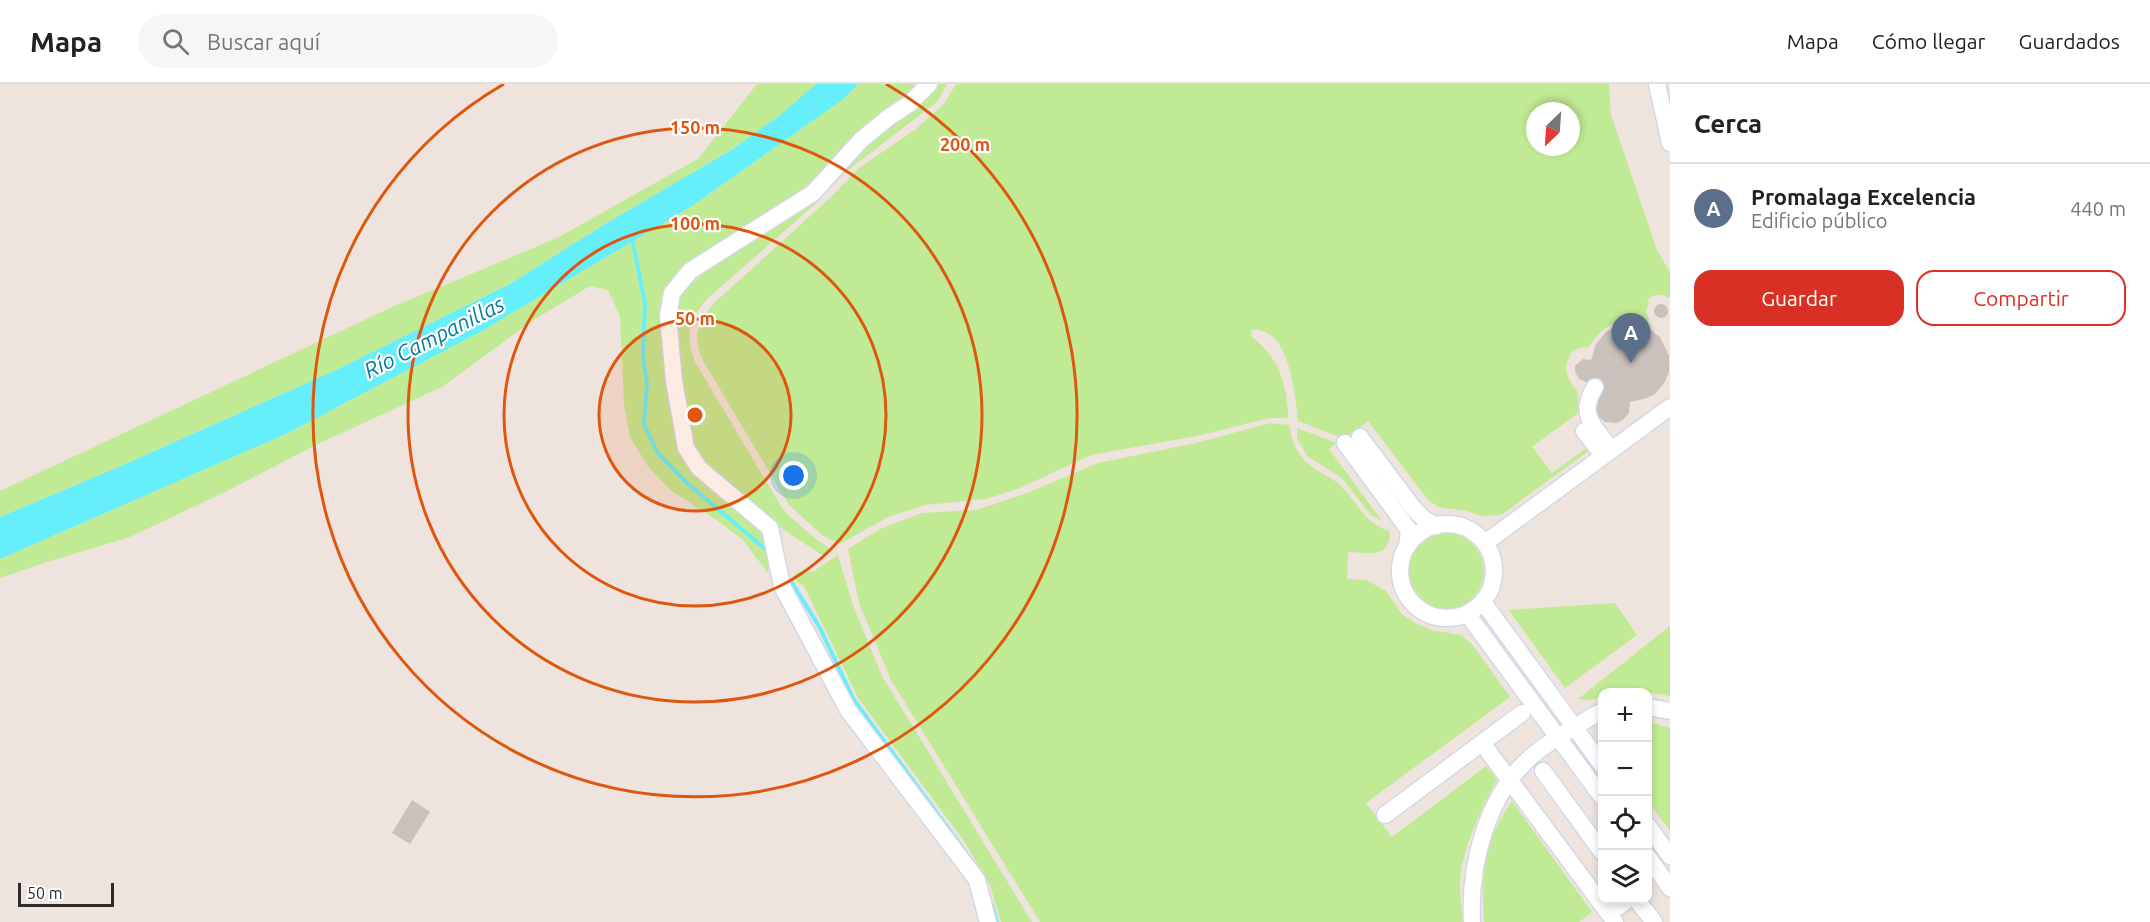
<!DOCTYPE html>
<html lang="es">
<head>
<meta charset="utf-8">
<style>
	:root { --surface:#fff; --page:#f6f6f6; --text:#222; --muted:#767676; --line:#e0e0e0; --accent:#d93025 }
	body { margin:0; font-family:Ubuntu,sans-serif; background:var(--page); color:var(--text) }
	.controls { position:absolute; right:18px; bottom:18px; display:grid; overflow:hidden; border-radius:12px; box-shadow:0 3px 9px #0003 }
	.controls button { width:54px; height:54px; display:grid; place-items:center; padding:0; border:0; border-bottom:2px solid var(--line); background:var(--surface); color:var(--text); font:30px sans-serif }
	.compass { position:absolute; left:1526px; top:18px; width:54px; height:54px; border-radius:50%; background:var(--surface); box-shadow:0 3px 9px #0003; rotate:205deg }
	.scale { position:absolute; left:18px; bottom:15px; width:96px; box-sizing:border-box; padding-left:6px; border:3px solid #2c2c2c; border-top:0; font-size:16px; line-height:21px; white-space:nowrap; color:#2c2c2c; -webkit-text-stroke:4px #fff; paint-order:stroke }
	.you { position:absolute; left:794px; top:392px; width:21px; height:21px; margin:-15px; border:4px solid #fff; border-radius:50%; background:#1a73e8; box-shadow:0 0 0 9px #1a73e833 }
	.badge { display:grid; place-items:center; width:39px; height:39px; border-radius:50%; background:var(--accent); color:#fff; font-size:20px; font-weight:700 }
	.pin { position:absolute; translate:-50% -50px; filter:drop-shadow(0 2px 3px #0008) }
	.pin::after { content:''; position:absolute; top:32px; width:21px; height:18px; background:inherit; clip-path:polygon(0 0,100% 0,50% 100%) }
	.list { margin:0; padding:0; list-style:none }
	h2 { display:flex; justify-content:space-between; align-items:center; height:78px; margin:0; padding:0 24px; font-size:26px }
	h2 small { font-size:20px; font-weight:400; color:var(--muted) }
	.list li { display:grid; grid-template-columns:39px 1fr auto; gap:18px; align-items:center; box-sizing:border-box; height:90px; padding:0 24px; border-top:2px solid var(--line) }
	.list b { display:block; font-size:22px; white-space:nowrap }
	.list p { margin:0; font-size:20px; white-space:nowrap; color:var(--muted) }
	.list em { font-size:20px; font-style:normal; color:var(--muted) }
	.actions { display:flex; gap:12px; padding:18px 24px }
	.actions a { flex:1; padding:14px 0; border:2px solid var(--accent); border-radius:18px; text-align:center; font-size:21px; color:var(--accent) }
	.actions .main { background:var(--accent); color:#fff }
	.icon { flex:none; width:33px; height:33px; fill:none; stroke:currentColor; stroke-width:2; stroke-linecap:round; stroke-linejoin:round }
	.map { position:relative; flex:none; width:1670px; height:838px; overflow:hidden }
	header { display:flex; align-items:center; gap:36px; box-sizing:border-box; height:84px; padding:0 30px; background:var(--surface); border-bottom:2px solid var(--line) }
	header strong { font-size:28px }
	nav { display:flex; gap:33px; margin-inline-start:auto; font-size:21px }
	.search { width:420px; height:54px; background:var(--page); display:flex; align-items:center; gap:15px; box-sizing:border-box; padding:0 21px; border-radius:33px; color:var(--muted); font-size:22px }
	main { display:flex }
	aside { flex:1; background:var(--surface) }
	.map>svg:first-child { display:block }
</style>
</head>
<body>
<header>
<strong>Mapa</strong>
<div class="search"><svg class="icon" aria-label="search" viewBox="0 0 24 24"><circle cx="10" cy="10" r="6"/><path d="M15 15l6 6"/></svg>Buscar aquí</div>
<nav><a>Mapa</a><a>Cómo llegar</a><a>Guardados</a></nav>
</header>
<main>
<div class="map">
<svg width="1670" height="838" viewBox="0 0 1670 838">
	<rect width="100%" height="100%" fill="#efe4dd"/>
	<!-- green -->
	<path fill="#c1ea94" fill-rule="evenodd" d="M757 0H816L780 31 733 65 600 143 510 200 336 286 121 382 0 433V407L390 224 557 154 698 75Z
		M858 0H922L815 99 670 201 679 355 762 447 769 468 768 489 743 456 718 437 670 406 647 381 630 353 624 320 620 232 608 206 590 202 532 237 442 303 320 359 229 406 130 453 47 478 0 494V475L288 349 482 247 692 122 845 14Z
		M933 0H947L937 18 847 87 814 121 707 215C689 236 685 251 695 278L784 427 816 455 831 465 822 471 775 440 698 376 684 338 672 232 677 211 691 194 862 62Z
		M956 0H1609L1611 31 1657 166 1670 188V214C1661 210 1655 209 1647 216L1649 218 1646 228 1649 235 1647 239C1621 231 1602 240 1589 263L1579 264 1571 269C1562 285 1567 295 1578 308V329L1532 363 1552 389 1588 363 1590 366 1501 431 1481 432 1467 427 1439 423 1428 416 1368 337 1345 355 1298 337C1295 311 1290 241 1251 246V252C1281 276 1285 297 1289 334H1270L1197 352 1091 371 1020 404 986 415 925 421 888 433 840 460 822 451 789 421 702 275C692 250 699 240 713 220L832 112 859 84 916 45 944 20ZM1535 27H1571V63H1535Z
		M1270 339 1290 341C1291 353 1294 363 1301 372 1309 384 1324 389 1335 397 1357 413 1361 439 1390 447 1390 475 1370 469 1348 468L1347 495 1366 496 1386 507 1402 530 1415 539 1431 546 1461 551 1472 560 1510 613 1366 719 1392 753 1486 682 1497 695C1480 728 1460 767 1460 805 1460 816 1462 827 1463 838H1040L891 596 859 519 848 465 880 445 922 429 976 426 1027 409 1098 379 1196 359Z
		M1297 344 1337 359 1329 365 1382 437 1371 431 1342 394 1307 372 1297 354Z
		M1408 487a38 38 0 1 1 76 0a38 38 0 1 1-76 0Z
		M838 471 853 521 882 592 1032 838H1001L990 801 964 757 858 614 805 504 793 494 797 488 814 487Z
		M1615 519 1637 551 1565 604 1509 526Z
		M1670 542V612C1647 607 1626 608 1602 608V612L1591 616 1578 615Z
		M1648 638 1670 644V747L1648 717Z
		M1512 717 1592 828 1579 838H1484C1481 789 1483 758 1512 717Z"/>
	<!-- water -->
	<path fill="#66eefb" d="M816 0H858L845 14 692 122 482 247 288 349 0 475V433L121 382 336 286 510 200 600 143 733 65 780 31Z"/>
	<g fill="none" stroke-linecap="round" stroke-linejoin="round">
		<!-- stream -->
		<path stroke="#66eefb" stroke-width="4" d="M632 154 645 219 643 271 647 300 644 340 657 368 687 399 764 464
			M791 497 820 544 854 616 972 777
			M992 821 997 838"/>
	</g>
	<!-- building -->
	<path fill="#cac1bc" d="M1654 227a7 7 0 1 1 14 0a7 7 0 1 1-14 0Z
		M1630 239 1645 242 1660 253 1669 272V287L1665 298 1655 310 1644 315 1630 318 1629 329 1623 336 1616 339 1605 338 1595 330 1597 299 1594 294 1586 298 1579 295 1575 288V282L1583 275 1591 276 1596 260 1606 248 1618 241Z
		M412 716 430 728 410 760 392 749Z"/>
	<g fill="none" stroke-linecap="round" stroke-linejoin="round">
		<defs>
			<path id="minor" d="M929 0 909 20 889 33 861 56 813 109 690 187 672 209 668 232 674 297 686 364 699 384 770 444 782 502 848 626 977 796 988 838
				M1657 0 1670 59
				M1595 303C1577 332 1595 343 1612 366
				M1584 347 1603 372
				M1360 353 1414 425 1424 435 1437 442
				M1345 359 1409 446 1407 463
				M1400 487a47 47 0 1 1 94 0a47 47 0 1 1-94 0Z
				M1485 459 1670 323
				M1483 518 1602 681
				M1468 531 1602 713
				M1648 623 1670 627
				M1482 659 1615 838
				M1543 687 1602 768
				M1385 731 1522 629
				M1648 742 1670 772
				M1648 773 1670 804
				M1637 816 1654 838
				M1609 830 1627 816
				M1472 838C1469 780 1487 710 1533 671 1546 660 1560 652 1575 643 1584 638 1592 631 1602 628"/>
		</defs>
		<!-- minor casing -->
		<use href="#minor" stroke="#d2d9e6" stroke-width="19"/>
		<!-- minor -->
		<use href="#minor" stroke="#fff" stroke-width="16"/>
	</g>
	<!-- distance rings -->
	<circle cx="695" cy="331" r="96" fill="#df570e" fill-opacity=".12"/>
	<g fill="none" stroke="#df570e" stroke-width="3">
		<circle cx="695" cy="331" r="96"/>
		<circle cx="695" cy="331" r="191"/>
		<circle cx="695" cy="331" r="287"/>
		<path d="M886 0A382 382 0 1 1 504 0"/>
	</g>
	<g text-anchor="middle" stroke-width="4.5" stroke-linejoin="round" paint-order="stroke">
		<!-- water labels -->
		<g font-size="22" font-style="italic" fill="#037c94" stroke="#fff">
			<text transform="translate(434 253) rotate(-27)" y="8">Río Campanillas</text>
		</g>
	</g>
	<circle cx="695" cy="331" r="9" fill="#df570e" stroke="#fff" stroke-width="3"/>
	<g font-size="18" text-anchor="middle" font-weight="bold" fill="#df570e" stroke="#fff" stroke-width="4.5" stroke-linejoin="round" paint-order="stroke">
		<text x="695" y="50">150 m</text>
		<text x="965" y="67">200 m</text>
		<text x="695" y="146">100 m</text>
		<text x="695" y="241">50 m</text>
	</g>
</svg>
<div class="controls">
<button>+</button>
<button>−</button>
<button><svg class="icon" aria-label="locate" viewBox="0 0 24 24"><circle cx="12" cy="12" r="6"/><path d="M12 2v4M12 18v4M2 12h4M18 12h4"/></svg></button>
<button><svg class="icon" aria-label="layers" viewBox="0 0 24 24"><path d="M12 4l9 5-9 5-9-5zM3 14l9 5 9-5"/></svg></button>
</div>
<svg class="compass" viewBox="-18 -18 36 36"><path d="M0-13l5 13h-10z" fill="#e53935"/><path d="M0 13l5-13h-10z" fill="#767676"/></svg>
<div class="scale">50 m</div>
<div class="you"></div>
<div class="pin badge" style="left:1631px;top:279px;background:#5c6f8a">A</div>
</div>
<aside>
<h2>Cerca<small></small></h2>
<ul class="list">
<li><span class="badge" style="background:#5c6f8a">A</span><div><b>Promalaga Excelencia</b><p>Edificio público</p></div><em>440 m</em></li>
</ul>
<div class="actions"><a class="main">Guardar</a><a>Compartir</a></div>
</aside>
</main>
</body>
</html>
